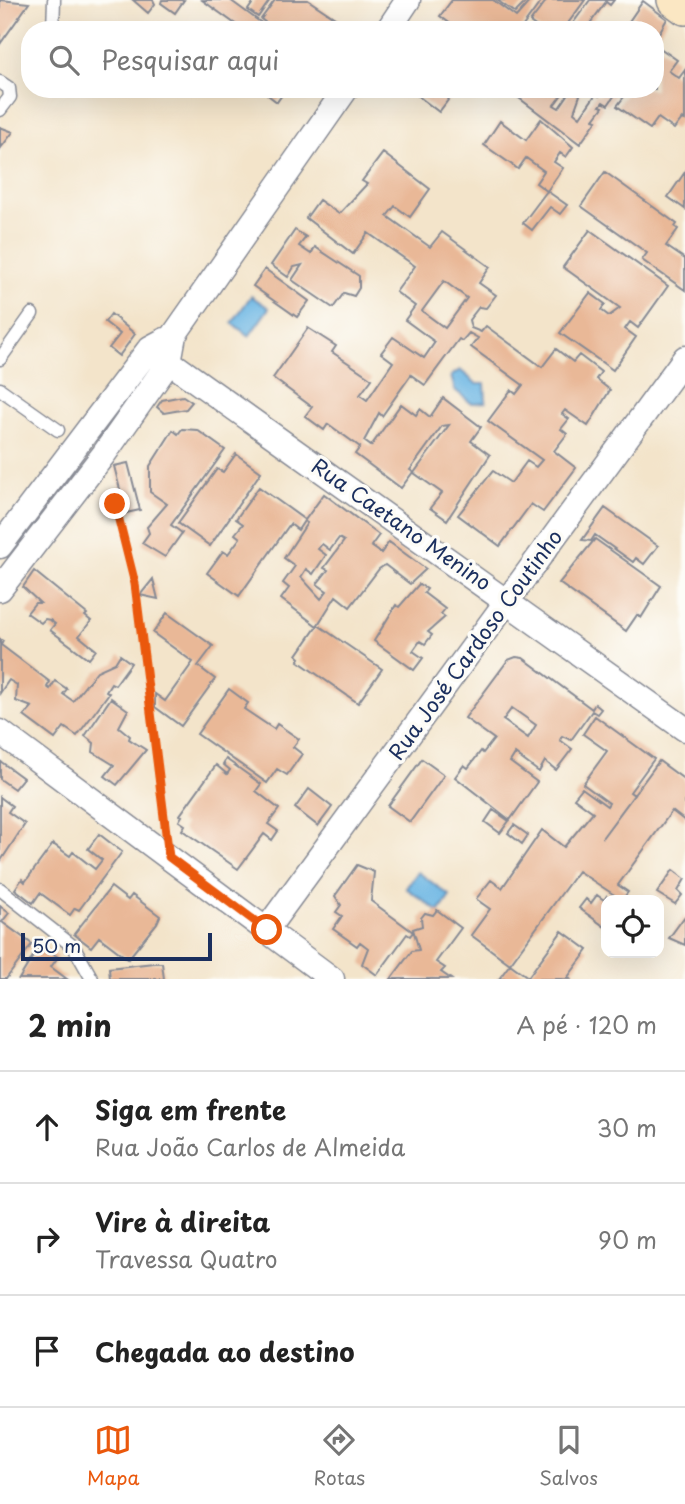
<!DOCTYPE html>
<html lang="pt">
<head>
<meta charset="utf-8">
<style>
	:root { --surface:#fff; --page:#f2f2f2; --text:#222; --muted:#767676; --line:#e0e0e0; --accent:#ea580c }
	body { margin:0; font-family:"Playpen Sans",sans-serif; background:var(--page); color:var(--text) }
	.controls { position:absolute; right:21px; bottom:21px; display:grid; overflow:hidden; border-radius:14px; box-shadow:0 7px 28px #0002 }
	.controls button { width:63px; height:63px; display:grid; place-items:center; padding:0; border:0; border-bottom:2px solid var(--line); background:var(--surface); color:var(--text); font:35px sans-serif }
	.scale { position:absolute; left:21px; bottom:18px; width:191px; box-sizing:border-box; padding-left:7px; border:4px solid #1b2f5e; border-top:0; font-size:19px; line-height:24px; white-space:nowrap; color:#1b2f5e; -webkit-text-stroke:5px #fdfcf7; paint-order:stroke }
	.stop { position:absolute; width:21px; height:21px; margin:-16px; border:5px solid #ea580c; border-radius:50%; background:#fff }
	.stop.end { background:#ea580c; border-color:#fff; box-shadow:0 2px 7px #0008 }
	.list { margin:0; padding:0; list-style:none }
	h2 { display:flex; justify-content:space-between; align-items:center; height:91px; margin:0; padding:0 28px; font-size:30px }
	h2 small { font-size:23px; font-weight:400; color:var(--muted) }
	.list li { display:grid; grid-template-columns:46px 1fr auto; gap:21px; align-items:center; box-sizing:border-box; height:112px; padding:0 28px; border-top:2px solid var(--line) }
	.list b { display:block; font-size:26px; white-space:nowrap }
	.list p { margin:0; font-size:23px; white-space:nowrap; color:var(--muted) }
	.list em { font-size:23px; font-style:normal; color:var(--muted) }
	.icon { flex:none; width:38px; height:38px; fill:none; stroke:currentColor; stroke-width:2; stroke-linecap:round; stroke-linejoin:round }
	.map { position:relative; flex:none; width:685px; height:979px; overflow:hidden }
	.search { position:absolute; background:var(--surface); box-shadow:0 7px 28px #0002; left:21px; right:21px; top:21px; height:77px; display:flex; align-items:center; gap:18px; box-sizing:border-box; padding:0 24px; border-radius:28px; color:var(--muted); font-size:26px }
	.sheet { height:427px; background:var(--surface) }
	nav { display:flex; justify-content:space-around; align-items:center; box-sizing:border-box; height:98px; border-top:2px solid var(--line); background:var(--surface); font-size:19px; color:var(--muted) }
	nav a { display:grid; justify-items:center; gap:4px }
	nav .on { color:var(--accent) }
	.map>svg:first-child { display:block }
</style>
</head>
<body>
<div class="map">
<svg width="685" height="979" viewBox="0 0 685 979">
	<rect width="100%" height="100%" fill="#fdfcf7"/>
	<filter id="ink" filterUnits="userSpaceOnUse"><feTurbulence type="fractalNoise" baseFrequency=".0143" numOctaves="2"/><feDisplacementMap in="SourceGraphic" scale="14" xChannelSelector="R" yChannelSelector="G"/><feConvolveMatrix kernelMatrix="1 2 1 2 8 2 1 2 1" color-interpolation-filters="sRGB"/></filter>
	<filter id="wash" filterUnits="userSpaceOnUse"><feTurbulence type="fractalNoise" baseFrequency=".00686" numOctaves="4" result="noise"/><feDisplacementMap in="SourceGraphic" scale="28" xChannelSelector="R" yChannelSelector="G"/><feGaussianBlur stdDeviation="1.57" result="paint"/><feColorMatrix in="noise" values="0 0 0 0 0 0 0 0 0 0 0 0 0 0 0 0 0 1.4 0 .05"/><feComposite in="paint" operator="in"/></filter>
	<g filter="url(#wash)">
		<rect width="100%" height="100%" fill="#f3e4ca"/>
		<!-- water -->
		<path fill="#6bb5e3" stroke="#4372a0" stroke-width="2" d="M251 296 269 308 249 336 232 323Z
			M460 370 477 384H485L486 402 471 403 455 390 451 376Z
			M418 872 450 896 439 912 406 888Z"/>
		<g id="blocks">
			<!-- building -->
			<path fill="#e9b897" fill-rule="evenodd" d="M0 0 29 3 0 44Z
				M133 0H153L155 4 148 13Z
				M162 0H184L175 13 161 3Z
				M202 0H230L271 30H235L238 26Z
				M255 0H270L258 17 248 10Z
				M275 0H308L353 30H298L294 26 291 30H275L261 19Z
				M452 0H493L516 17 531 0H542L520 30H459L440 16Z
				M497 0H528L515 13Z
				M547 0H585L563 30H541L530 22Z
				M590 0H614L610 5 606 2 585 30H568Z
				M643 1 667 19 655 40V30H623Z
				M660 48 677 60 669 71 679 78 685 70V120L682 119 674 129 658 118 650 129 617 106 630 89H655V54Z
				M260 89H286L277 102Z
				M409 89H450L454 92 439 112Z
				M507 89H566L554 105 559 108 572 89 580 95 574 112 580 117 596 94 599 96 604 89H619L608 105 603 102 600 106 603 107 594 119 597 120 580 144Z
				M541 119 573 147 566 157 560 153 554 162 563 168 547 191 536 183 544 171 526 158 518 169 484 145 500 121 526 140Z
				M0 127 13 132 0 149Z
				M383 153 430 189 410 217 395 206 387 216 430 247 442 232 490 267 479 283 496 295 486 308 479 307 469 320 471 328 481 332 486 326 542 367 556 349 573 362 579 355 601 372 596 379 610 390 588 426 565 410 562 414 569 419 561 429 567 434 554 451 576 468 543 512 531 504 500 546 458 515 493 471 511 483 527 461 536 467 542 460 488 421 511 390 516 394 523 385 471 347 478 338 469 333 462 341 459 339 425 385 411 375 382 416 379 413 364 441 371 446 401 404 416 415 420 409 430 417 443 398 481 427 471 441 490 455 447 520 430 508 442 493 414 473 449 425 442 426 410 470 413 472 401 488 355 454 360 447 328 424 324 430 305 416 312 407 273 378 308 328 336 346 332 352 372 379 360 395 367 400 393 362 381 353 393 337 424 358 435 342 405 320 415 306 396 292 415 266 368 233 353 254 306 218 319 200 339 214 367 184 362 181ZM444 281 467 298 445 328 422 311Z
				M605 172 677 224 675 227 678 229 666 246 685 259V290L642 260 647 253 581 206Z
				M685 172V209L668 197Z
				M547 191 567 205 560 214 550 207 532 230 523 223Z
				M295 230 306 237 299 246 311 254 315 247 359 276V288L354 296 344 293 333 308 292 280 302 265 294 267 288 277 271 265Z
				M590 230 668 286 638 328 630 322 625 329 636 337 613 370 560 333 590 293 605 304 601 310 609 316 620 308 563 267Z
				M265 269 309 301 297 317 253 286Z
				M111 314 135 334 119 356 109 348 120 334 105 322Z
				M183 396 192 402 186 409 164 413 157 407 162 400Z
				M182 429 197 430 225 450 171 525 182 533 165 557 142 543 149 533 147 527 167 504 150 492V466L173 430 178 434Z
				M236 454 261 472 210 546 178 523 217 469 223 472Z
				M128 463 140 510 126 513 114 466Z
				M259 487 305 520 324 494 379 535 371 546 381 553 389 542 426 569 410 584 385 565 379 569 350 607 336 596 317 626 281 599 289 588 283 583 295 566 284 558 307 523 304 521 298 530 290 524 239 596 207 573 223 551 228 554 240 538 235 534 243 524 236 519ZM339 538 344 541 324 568 328 570 317 584 327 591 321 599 301 577 306 569 313 574 326 555 318 549 322 544 330 550Z
				M605 508 658 546 644 564 636 558 633 562 595 535 591 541 582 540Z
				M595 539 661 586 641 618 637 615 626 631 559 583Z
				M34 571 87 614 85 616 91 621 79 636 96 650 89 659 50 630 55 624 50 620 45 619 41 623 27 613 35 603H40L23 587Z
				M153 579 158 599 140 595Z
				M419 584 427 589 424 593 445 609 441 614 445 617 428 632 432 635 425 644 420 641 413 651 423 658 414 670 374 641 396 605 399 607Z
				M167 613 213 646 198 666 215 679 181 726 155 707V694L165 701 193 662 153 633Z
				M318 625 382 669 358 703 298 661 300 658 297 655Z
				M0 639 3 641 1 645 50 682 47 687 50 689 55 681 67 689 63 694 73 701 97 671 115 663 120 655 131 663 115 685 111 683 106 691 109 693 77 736 64 727 55 739 24 716 32 707 16 701 17 685 9 680 0 693Z
				M516 657 523 658 592 709 595 704 601 709 597 714 592 711 571 740 562 736 560 740 572 749 556 770 545 761 539 772 515 754 510 762 537 782 510 820 455 777 464 765 468 768 481 751 483 753 494 739 465 718 508 660ZM512 708 536 725 528 738 503 720Z
				M229 689 248 703 244 709 274 729 277 724 299 739 293 747 302 754 287 775 277 769 267 783 197 734Z
				M111 698 128 710 119 727 130 736 129 739 146 750 117 785 105 776 114 765 93 752 94 743 85 736Z
				M595 716 654 759 630 792 634 795 602 838 659 761 685 780V821L672 811 618 885 628 892 622 900 578 871 510 964 528 977 562 931 588 950 568 977 570 979H499L510 964 471 935 490 909 476 899 491 880 502 888 542 830 564 847 593 812 574 798 582 788 607 806 609 803 583 784 607 751 583 734Z
				M226 759 261 784 256 791 279 809 268 824 278 831 272 840 264 834 238 869 182 830 185 825 179 821 182 816 180 815 216 765 227 774 230 770 223 764Z
				M422 759 444 775 410 822 388 806Z
				M0 761 23 778 14 789 0 779Z
				M309 789 332 807 318 826 295 808Z
				M0 797 12 806 8 812 25 824 0 862Z
				M493 810 509 821 500 833 485 822Z
				M514 825 528 835 522 844 508 833Z
				M99 834 122 852 79 910 75 908 70 915 40 893 33 903 15 889 22 879 25 882 53 844 70 856 73 852 95 869 102 860 88 849Z
				M357 865 374 872 371 901 413 932 410 936 407 934 377 975 362 964 368 948 360 942 357 946 333 929 342 916 336 912 341 905 335 896Z
				M673 870 685 879 678 891 682 895 675 904 657 893Z
				M111 887 128 900 132 895 160 916 157 923 128 959 99 937 91 947 74 934Z
				M597 895 604 900 606 897 605 927 579 908 586 899 591 903Z
				M0 906 9 913 2 922 32 944 6 979H0Z
				M437 910 461 928 436 962 445 968 441 972 451 979H391L412 951 419 950 413 929 422 926 421 918 425 913 433 915Z
				M685 916V945L669 938Z
				M40 945 58 957 51 967 67 979H19Z
				M154 963H162L164 979H110L109 968Z"/>
		</g>
	</g>
	<g filter="url(#ink)">
		<use href="#blocks" fill-opacity="0" stroke="#878a94" stroke-width="2"/>
		<g fill="none" stroke-linecap="round" stroke-linejoin="round">
			<defs>
				<path id="lane" d="M53 30 54 0
					M0 82 9 88 10 97 0 110
					M0 359 32 314
					M0 389 58 430
					M0 889 74 947 92 979"/>
				<path id="street" d="M388 30 408 0
					M150 348 685 729
					M0 546 150 348 165 340
					M0 589 104 454 169 362 174 335 346 89
					M0 732 332 979
					M266 930 685 358"/>
				<path id="secondary" d="M674 0 685 8"/>
			</defs>
			<!-- lane casing -->
			<use href="#lane" stroke="#878a94" stroke-width="15"/>
			<!-- street casing -->
			<use href="#street" stroke="#878a94" stroke-width="27"/>
			<!-- secondary casing -->
			<use href="#secondary" stroke="#878a94" stroke-width="36"/>
			<!-- path -->
			<path stroke="#878a94" stroke-width="4.5" stroke-dasharray="2 5" stroke-linecap="butt" d="M115 504 135 584 166 825"/>
			<!-- lane -->
			<use href="#lane" stroke="#fff" stroke-width="12"/>
			<!-- street -->
			<use href="#street" stroke="#fff" stroke-width="24"/>
			<!-- secondary -->
			<use href="#secondary" stroke="#fbe7c3" stroke-width="33"/>
		</g>
	</g>
	<g fill="none" stroke-linecap="round" stroke-linejoin="round" filter="url(#ink)">
		<!-- route -->
		<path stroke="#ea580c" stroke-width="9" d="M115 504 135 584 169 857 267 930"/>
	</g>
	<g text-anchor="middle" stroke-width="7" stroke-linejoin="round" paint-order="stroke">
		<!-- street labels -->
		<g font-size="21" fill="#1b2f5e" stroke="#fdfcf7">
			<text transform="translate(401 525) rotate(35)" y="7">Rua Caetano Menino</text>
			<text transform="translate(476 645) rotate(-54)" y="7">Rua José Cardoso Coutinho</text>
		</g>
	</g>
</svg>
<div class="controls">
<button><svg class="icon" aria-label="locate" viewBox="0 0 24 24"><circle cx="12" cy="12" r="6"/><path d="M12 2v4M12 18v4M2 12h4M18 12h4"/></svg></button>
</div>
<div class="scale">50 m</div>
<div class="stop" style="left:267px;top:930px"></div>
<div class="stop end" style="left:115px;top:504px"></div>
<div class="search"><svg class="icon" aria-label="search" viewBox="0 0 24 24"><circle cx="10" cy="10" r="6"/><path d="M15 15l6 6"/></svg>Pesquisar aqui</div>
</div>
<section class="sheet">
<h2>2 min<small>A pé · 120 m</small></h2>
<ul class="list">
<li><svg class="icon" aria-label="ahead" viewBox="0 0 24 24"><path d="M12 20V5M6 11l6-6 6 6"/></svg><div><b>Siga em frente</b><p>Rua João Carlos de Almeida</p></div><em>30 m</em></li>
<li><svg class="icon" aria-label="right" viewBox="0 0 24 24"><path d="M7 20v-9h11M14 6l5 5-5 5"/></svg><div><b>Vire à direita</b><p>Travessa Quatro</p></div><em>90 m</em></li>
<li><svg class="icon" aria-label="arrive" viewBox="0 0 24 24"><path d="M6 21V4h12l-3 4 3 4H6"/></svg><div><b>Chegada ao destino</b></div></li>
</ul>
</section>
<nav>
<a class="on"><svg class="icon" aria-label="map" viewBox="0 0 24 24"><path d="M3 6l6-2 6 2 6-2v14l-6 2-6-2-6 2zM9 4v14M15 6v14"/></svg>Mapa</a>
<a><svg class="icon" aria-label="directions" viewBox="0 0 24 24"><path d="M12 3l9 9-9 9-9-9zM9 14v-3h6M13 9l2 2-2 2"/></svg>Rotas</a>
<a><svg class="icon" aria-label="saved" viewBox="0 0 24 24"><path d="M7 4h10v16l-5-4-5 4z"/></svg>Salvos</a>
</nav>
</body>
</html>
